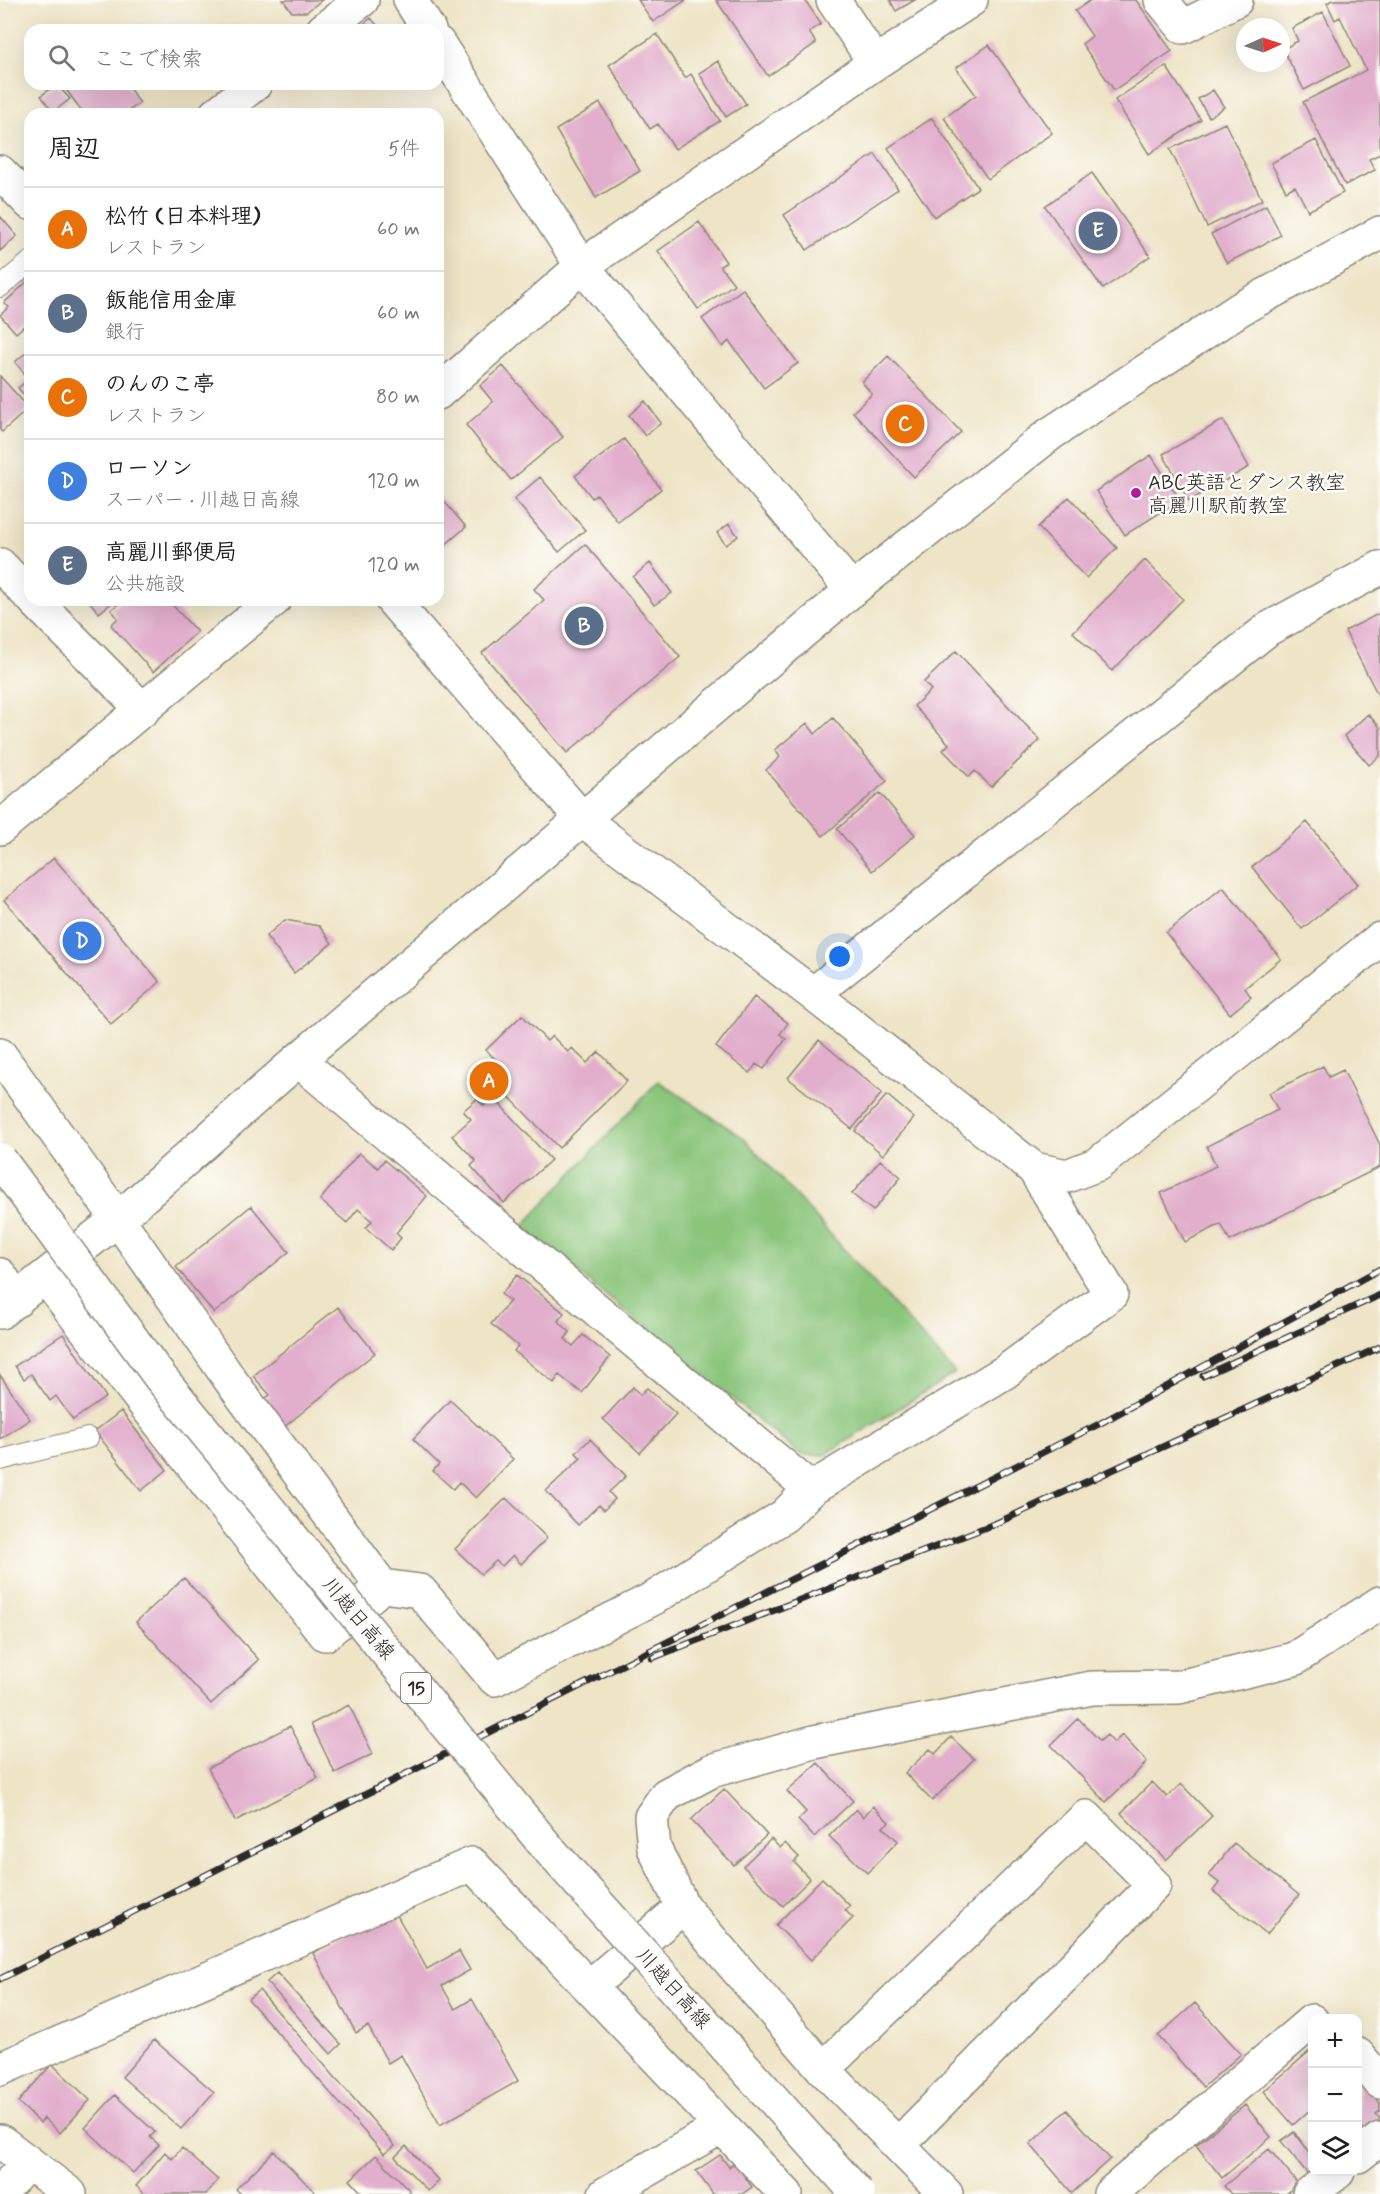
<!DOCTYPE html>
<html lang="ja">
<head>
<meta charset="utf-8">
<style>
	:root { --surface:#fff; --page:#f2f2f2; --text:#222; --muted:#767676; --line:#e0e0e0; --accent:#d93025 }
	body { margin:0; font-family:Mynerve,"Klee One",sans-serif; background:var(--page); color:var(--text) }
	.controls { position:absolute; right:18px; bottom:18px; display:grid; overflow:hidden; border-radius:12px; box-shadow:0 6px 24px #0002 }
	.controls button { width:54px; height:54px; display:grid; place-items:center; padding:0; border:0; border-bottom:2px solid var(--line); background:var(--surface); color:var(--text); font:30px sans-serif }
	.compass { position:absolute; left:1236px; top:18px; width:54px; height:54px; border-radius:50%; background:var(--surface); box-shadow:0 6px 24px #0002; rotate:87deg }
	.you { position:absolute; left:840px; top:957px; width:21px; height:21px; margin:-15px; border:4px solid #fff; border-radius:50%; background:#1a73e8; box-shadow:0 0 0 9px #1a73e833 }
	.badge { display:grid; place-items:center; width:39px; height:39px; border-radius:50%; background:var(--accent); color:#fff; font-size:20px; font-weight:700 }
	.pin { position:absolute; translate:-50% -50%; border:3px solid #fff; box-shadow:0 2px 6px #0006 }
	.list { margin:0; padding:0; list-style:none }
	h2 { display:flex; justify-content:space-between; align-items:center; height:78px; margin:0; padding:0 24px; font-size:26px }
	h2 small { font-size:20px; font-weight:400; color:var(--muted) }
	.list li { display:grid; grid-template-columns:39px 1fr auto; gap:18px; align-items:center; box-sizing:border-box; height:84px; padding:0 24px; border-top:2px solid var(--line) }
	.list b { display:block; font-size:22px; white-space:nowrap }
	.list p { margin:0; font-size:20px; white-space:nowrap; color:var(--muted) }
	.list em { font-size:20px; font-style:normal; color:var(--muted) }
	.icon { flex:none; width:33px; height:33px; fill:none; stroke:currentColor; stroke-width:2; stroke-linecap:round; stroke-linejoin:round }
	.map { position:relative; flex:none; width:1380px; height:2194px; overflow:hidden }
	.search { position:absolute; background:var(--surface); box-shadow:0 6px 24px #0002; left:24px; top:24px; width:420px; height:66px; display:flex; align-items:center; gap:15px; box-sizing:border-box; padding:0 21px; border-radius:18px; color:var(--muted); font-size:22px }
	.panel { position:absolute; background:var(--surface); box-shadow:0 6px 24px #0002; left:24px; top:108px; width:420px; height:498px; border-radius:18px }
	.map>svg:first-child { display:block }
</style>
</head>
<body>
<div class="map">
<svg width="1380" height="2194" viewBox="0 0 1380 2194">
	<rect width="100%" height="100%" fill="#fdfcf7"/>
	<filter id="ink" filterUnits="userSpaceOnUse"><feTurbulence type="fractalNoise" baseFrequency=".0167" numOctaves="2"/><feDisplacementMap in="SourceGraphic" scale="12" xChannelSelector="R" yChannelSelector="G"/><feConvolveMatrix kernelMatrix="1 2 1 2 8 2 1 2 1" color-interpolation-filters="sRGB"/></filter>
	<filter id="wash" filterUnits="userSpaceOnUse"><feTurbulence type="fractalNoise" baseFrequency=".008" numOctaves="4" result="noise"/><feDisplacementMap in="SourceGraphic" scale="24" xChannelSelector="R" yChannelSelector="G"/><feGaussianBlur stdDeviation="1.35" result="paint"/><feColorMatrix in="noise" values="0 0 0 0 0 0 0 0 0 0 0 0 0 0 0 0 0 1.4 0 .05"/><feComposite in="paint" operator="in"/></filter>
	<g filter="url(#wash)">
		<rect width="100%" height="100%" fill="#eee4c6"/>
		<!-- green -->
		<path fill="#8ac57a" stroke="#5a7852" stroke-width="1.5" d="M658 1081 744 1138 955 1373 825 1455H801L522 1227Z"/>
		<g id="blocks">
			<!-- building -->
			<path fill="#e1aecc" d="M283 0H322L306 12H292Z
				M638 0H686L653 22Z
				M716 0H805L821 24 809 32 816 43 768 76Z
				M890 0H915L896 11Z
				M1091 0H1136L1172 51 1114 90 1082 44 1092 36 1075 11Z
				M1332 0H1380V154L1369 159 1375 170 1345 185 1303 102 1366 70 1340 17 1335 20 1327 3Z
				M1323 12 1350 66 1304 90 1283 49 1298 41 1292 28Z
				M371 18 381 30H356Z
				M657 34 685 78 691 74 720 121 675 149 658 124 650 129 609 65Z
				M989 45 1052 133 988 179 944 118 976 95 956 68Z
				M718 61 746 104 726 117 699 73Z
				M1166 66 1201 120 1149 154 1115 100Z
				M56 84 70 99 53 112 41 96Z
				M62 84H126L140 103 124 114H84Z
				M1213 90 1224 107 1209 117 1198 99Z
				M600 103 640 171 596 198 556 130Z
				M932 118 978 188 934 217 888 148Z
				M1225 123 1262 200 1207 227 1170 149Z
				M1316 140 1343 193 1308 211 1295 186 1286 191 1271 163Z
				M875 154 898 189 807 250 784 215Z
				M1092 173 1150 256 1103 289 1045 206Z
				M1266 205 1281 235 1227 263 1211 234Z
				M0 216 17 236 0 251Z
				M699 222 726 262 720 266 734 284 698 309 658 251Z
				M30 279V329L28 331 24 326 16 333 0 315 9 307 4 303Z
				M743 289 798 363 764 388 729 341 723 347 702 319Z
				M30 349V402L18 388 29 379 15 362Z
				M888 356 961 432 914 477 853 412 872 394 862 382Z
				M503 366 563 437 511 480 466 425 493 402 480 386Z
				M0 376 29 408 2 432 0 430Z
				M645 401 661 423 645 436 629 415Z
				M1223 420 1249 467 1189 501 1163 454Z
				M624 439 661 489 618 522 597 494 592 498 575 476Z
				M1151 455 1180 500 1125 535 1096 491Z
				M540 477 585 530 559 552 514 499Z
				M438 494 466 527 438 551Z
				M1069 497 1117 548 1086 578 1038 527Z
				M729 524 738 536 726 545 717 533Z
				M585 544 680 657 567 753 482 653 544 600 534 589Z
				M1145 560 1183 599 1112 671 1073 632Z
				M650 563 672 593 654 605 633 577Z
				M88 600H115L99 613Z
				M123 600H168L197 632 153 672 111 625 118 618 111 610Z
				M1380 613V699L1345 631Z
				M956 651 1040 740 991 787 975 771 969 777 943 750 949 744 914 706 931 690 924 682Z
				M1368 714 1380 727V756L1369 765 1344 736Z
				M833 718 887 781 823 836 766 770 780 757 775 750 807 723 815 734Z
				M880 793 915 835 872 871 837 829Z
				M1307 822 1358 884 1302 929 1252 867Z
				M54 858 160 982 111 1024 4 900Z
				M1223 887 1281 959 1245 988 1251 997 1230 1014 1166 933Z
				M285 920 319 926 332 943 294 973 266 936Z
				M754 997 788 1023 780 1034 786 1039 764 1069 756 1064 750 1073 716 1047Z
				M522 1015 547 1041 552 1036 568 1052 572 1048 587 1063 599 1052 627 1081 559 1148 484 1071 495 1059 486 1050Z
				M819 1040 882 1093 852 1129 788 1078Z
				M1323 1066 1329 1077 1343 1070 1380 1145V1167L1230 1241 1221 1224 1185 1242 1161 1193 1216 1166 1207 1146 1278 1110 1269 1093Z
				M887 1095 914 1118 883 1155 855 1131Z
				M494 1098 551 1160 504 1203 471 1166 476 1161 452 1136 471 1119 463 1111 477 1099 484 1106Z
				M359 1153 378 1168 384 1160 427 1196 396 1233 401 1238 391 1250 366 1228 372 1221 358 1209 347 1223 320 1200Z
				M880 1160 901 1177 873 1211 852 1194Z
				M251 1206 289 1252 214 1313 176 1267Z
				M517 1275 564 1313 558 1321 570 1332 565 1339 573 1346 583 1335 610 1357 582 1393 559 1375 554 1383 514 1351 518 1346 491 1324 510 1301 501 1294Z
				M338 1307 375 1353 283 1428 261 1401 270 1395 253 1376Z
				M63 1334 106 1397 73 1420 56 1396 50 1401 31 1374 24 1379 15 1366Z
				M0 1375 30 1419 0 1439Z
				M633 1387 640 1395 647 1388 676 1414 640 1453 603 1419Z
				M450 1400 513 1459 476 1498 459 1482 453 1489 433 1471 439 1464 413 1439Z
				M121 1411 167 1470 141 1491 95 1431Z
				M590 1439 626 1476 609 1492 615 1499 604 1510 599 1505 578 1525 546 1491 581 1458 576 1453Z
				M506 1498 547 1538 521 1564 513 1555 502 1566 496 1561 481 1574 455 1549Z
				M184 1578 259 1660 211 1704 136 1622Z
				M349 1705 373 1754 335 1773 311 1724Z
				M1078 1718 1100 1741 1107 1735 1114 1743 1122 1735 1147 1762 1106 1802 1051 1745Z
				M290 1726 318 1778 235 1821 208 1768Z
				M951 1737 974 1759 932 1801 905 1773 930 1749 935 1754Z
				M818 1763 853 1801 814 1837 798 1820 806 1812 787 1791Z
				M1152 1782 1167 1797 1181 1784 1212 1816 1166 1860 1121 1813Z
				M724 1789 767 1835 734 1865 691 1820Z
				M873 1806 889 1822 883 1827 898 1841 867 1873 829 1836 856 1809 863 1817Z
				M771 1839 780 1848 785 1843 799 1857 794 1862 810 1879 783 1906 743 1866Z
				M1234 1843 1299 1895 1267 1934 1213 1891 1219 1883 1209 1875Z
				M822 1878 850 1906 845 1910 853 1918 811 1960 776 1925Z
				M393 1908 427 1969 459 1951 470 1970 442 1986 455 2009 472 1999 518 2081 440 2125 401 2055 388 2063 368 2026 356 2033 313 1953Z
				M277 1973 341 2044 331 2054 267 1982Z
				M259 1990 395 2146 384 2154 248 1999Z
				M1195 2003 1241 2054 1203 2087 1158 2036Z
				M154 2040 214 2092 181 2129 122 2077Z
				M1312 2049V2108L1293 2125 1264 2091Z
				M52 2064 90 2100 60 2133 44 2118 40 2123 18 2102Z
				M1359 2076 1380 2103V2111L1376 2114 1380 2119 1358 2137Z
				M115 2095 155 2132 150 2137 159 2145 133 2173 85 2128Z
				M1245 2105 1271 2137 1222 2178 1196 2145Z
				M1067 2110 1110 2159 1072 2193 1030 2144Z
				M1294 2132 1312 2155 1311 2178 1281 2141Z
				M406 2146 439 2181 428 2191 395 2157Z
				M182 2148 218 2180 206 2194H145L136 2186 165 2152 172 2159Z
				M1269 2149 1298 2184 1286 2194H1231L1224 2186Z
				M274 2151 316 2193 314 2194H241L236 2189Z
				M376 2155 410 2191 407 2194H363L350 2180Z
				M720 2155 729 2167 735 2163 752 2187 742 2194H713L696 2171Z"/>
		</g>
	</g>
	<g filter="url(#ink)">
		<use href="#blocks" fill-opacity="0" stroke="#8c8878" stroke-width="1.5"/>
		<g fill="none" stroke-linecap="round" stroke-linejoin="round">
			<defs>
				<path id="lane" d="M0 287 30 262
					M0 1460 88 1438"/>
				<path id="street" d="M833 0 875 63
					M1161 0 1183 27 1236 0
					M323 30 362 0
					M216 114 255 84
					M0 172 30 203
					M438 393 582 266 875 63 971 0
					M0 565 30 596
					M34 600 143 710
					M392 600 583 820
					M0 828 274 600
					M298 1060 811 1489 1005 1372 1111 1294 1034 1169
					M118 1219 231 1381 382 1586 420 1591 495 1679 654 1598 784 1516 811 1489
					M45 1277 325 1634 374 1593
					M590 1986 683 1907
					M1358 2055 1380 2082
					M0 2069 472 1864 786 2194
					M823 2069 1086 1817 1154 1885 898 2145
					M0 2141 70 2194
					M1358 2156 1380 2139
					M0 2193 28 2163
					M605 2194 721 2127
					M946 2194 823 2069 683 1907 654 1848 651 1817 666 1795 711 1771 814 1742 1092 1688 1179 1687 1294 1659 1380 1603
					M1110 2194 1312 2021
					M1309 2194 1338 2172"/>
				<path id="secondary" d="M410 0 429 30
					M438 43 582 266 852 590
					M583 820 813 994 1034 1169 1067 1176 1098 1164 1380 939
					M813 994 1268 629 1380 568
					M0 1055 118 1219
					M0 1275 17 1300
					M0 1312 118 1219 298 1060 852 590 1050 434 1240 309 1380 233"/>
			</defs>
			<!-- lane casing -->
			<use href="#lane" stroke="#8c8878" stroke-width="22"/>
			<!-- street casing -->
			<use href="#street" stroke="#8c8878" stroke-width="36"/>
			<!-- secondary casing -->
			<use href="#secondary" stroke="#8c8878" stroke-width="36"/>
			<!-- lane -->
			<use href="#lane" stroke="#fff" stroke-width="20"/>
			<!-- street -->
			<use href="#street" stroke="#fff" stroke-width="33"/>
			<!-- secondary -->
			<use href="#secondary" stroke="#fff" stroke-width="33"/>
			<defs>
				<path id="rail" d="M1203 1376 1380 1295
					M652 1658 999 1522 1380 1347
					M0 1979 1099 1424 1380 1269"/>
			</defs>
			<!-- rail casing -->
			<use href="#rail" stroke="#2b2b2b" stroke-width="7"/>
			<!-- rail -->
			<use href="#rail" stroke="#fdfcf7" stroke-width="4.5" stroke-dasharray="14" stroke-linecap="butt"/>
			<defs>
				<path id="primary-bridge" d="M0 1160 160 1377 546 1846 858 2194"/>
			</defs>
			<!-- primary-bridge casing -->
			<use href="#primary-bridge" stroke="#8c8878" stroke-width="36" stroke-linecap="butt"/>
			<!-- primary-bridge -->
			<use href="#primary-bridge" stroke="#fff" stroke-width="33"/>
		</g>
	</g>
	<!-- markers -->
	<circle fill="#b5179e" stroke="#fdfcf7" stroke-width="2" cx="1136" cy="493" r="6"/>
	<g text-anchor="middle" stroke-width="5" stroke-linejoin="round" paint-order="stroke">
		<!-- shield labels -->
		<rect fill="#fdfcf7" stroke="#6a6a68" stroke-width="1.5" x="401" y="1673" width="30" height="30" rx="4.5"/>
		<g font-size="18" font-weight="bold" fill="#2b2b2b">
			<text x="416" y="1694">15</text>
		</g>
		<!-- poi labels -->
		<g font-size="20" fill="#2b2b2b" stroke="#fdfcf7" text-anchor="start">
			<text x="1148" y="489">ABC英語とダンス教室<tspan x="1148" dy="23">高麗川駅前教室</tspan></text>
		</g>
		<!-- street labels -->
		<g font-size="20" fill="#2b2b2b" stroke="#fdfcf7">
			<text transform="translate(359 1618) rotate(50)" y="7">川越日高線</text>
			<text transform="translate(674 1988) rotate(48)" y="7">川越日高線</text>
		</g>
	</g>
</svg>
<div class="controls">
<button>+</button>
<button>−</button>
<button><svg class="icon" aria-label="layers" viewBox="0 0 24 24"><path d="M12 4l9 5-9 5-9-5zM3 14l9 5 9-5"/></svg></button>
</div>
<svg class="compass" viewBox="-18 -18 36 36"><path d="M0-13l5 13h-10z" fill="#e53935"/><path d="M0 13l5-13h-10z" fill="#767676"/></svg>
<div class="you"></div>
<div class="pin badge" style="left:489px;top:1081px;background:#e8710a">A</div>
<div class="pin badge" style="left:584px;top:626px;background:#5c6f8a">B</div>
<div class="pin badge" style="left:905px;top:424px;background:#e8710a">C</div>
<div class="pin badge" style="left:82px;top:941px;background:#3f7fe0">D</div>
<div class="pin badge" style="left:1098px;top:231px;background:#5c6f8a">E</div>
<div class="search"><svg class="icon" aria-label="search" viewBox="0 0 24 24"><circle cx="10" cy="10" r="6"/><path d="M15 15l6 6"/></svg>ここで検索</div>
<section class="panel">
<h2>周辺<small>5件</small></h2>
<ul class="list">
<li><span class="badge" style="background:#e8710a">A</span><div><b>松竹 (日本料理)</b><p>レストラン</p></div><em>60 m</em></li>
<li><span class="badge" style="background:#5c6f8a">B</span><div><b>飯能信用金庫</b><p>銀行</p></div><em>60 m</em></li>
<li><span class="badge" style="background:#e8710a">C</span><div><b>のんのこ亭</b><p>レストラン</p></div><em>80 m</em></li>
<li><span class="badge" style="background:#3f7fe0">D</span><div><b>ローソン</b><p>スーパー · 川越日高線</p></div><em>120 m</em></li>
<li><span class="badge" style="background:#5c6f8a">E</span><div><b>高麗川郵便局</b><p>公共施設</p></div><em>120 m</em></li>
</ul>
</section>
</div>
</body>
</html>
